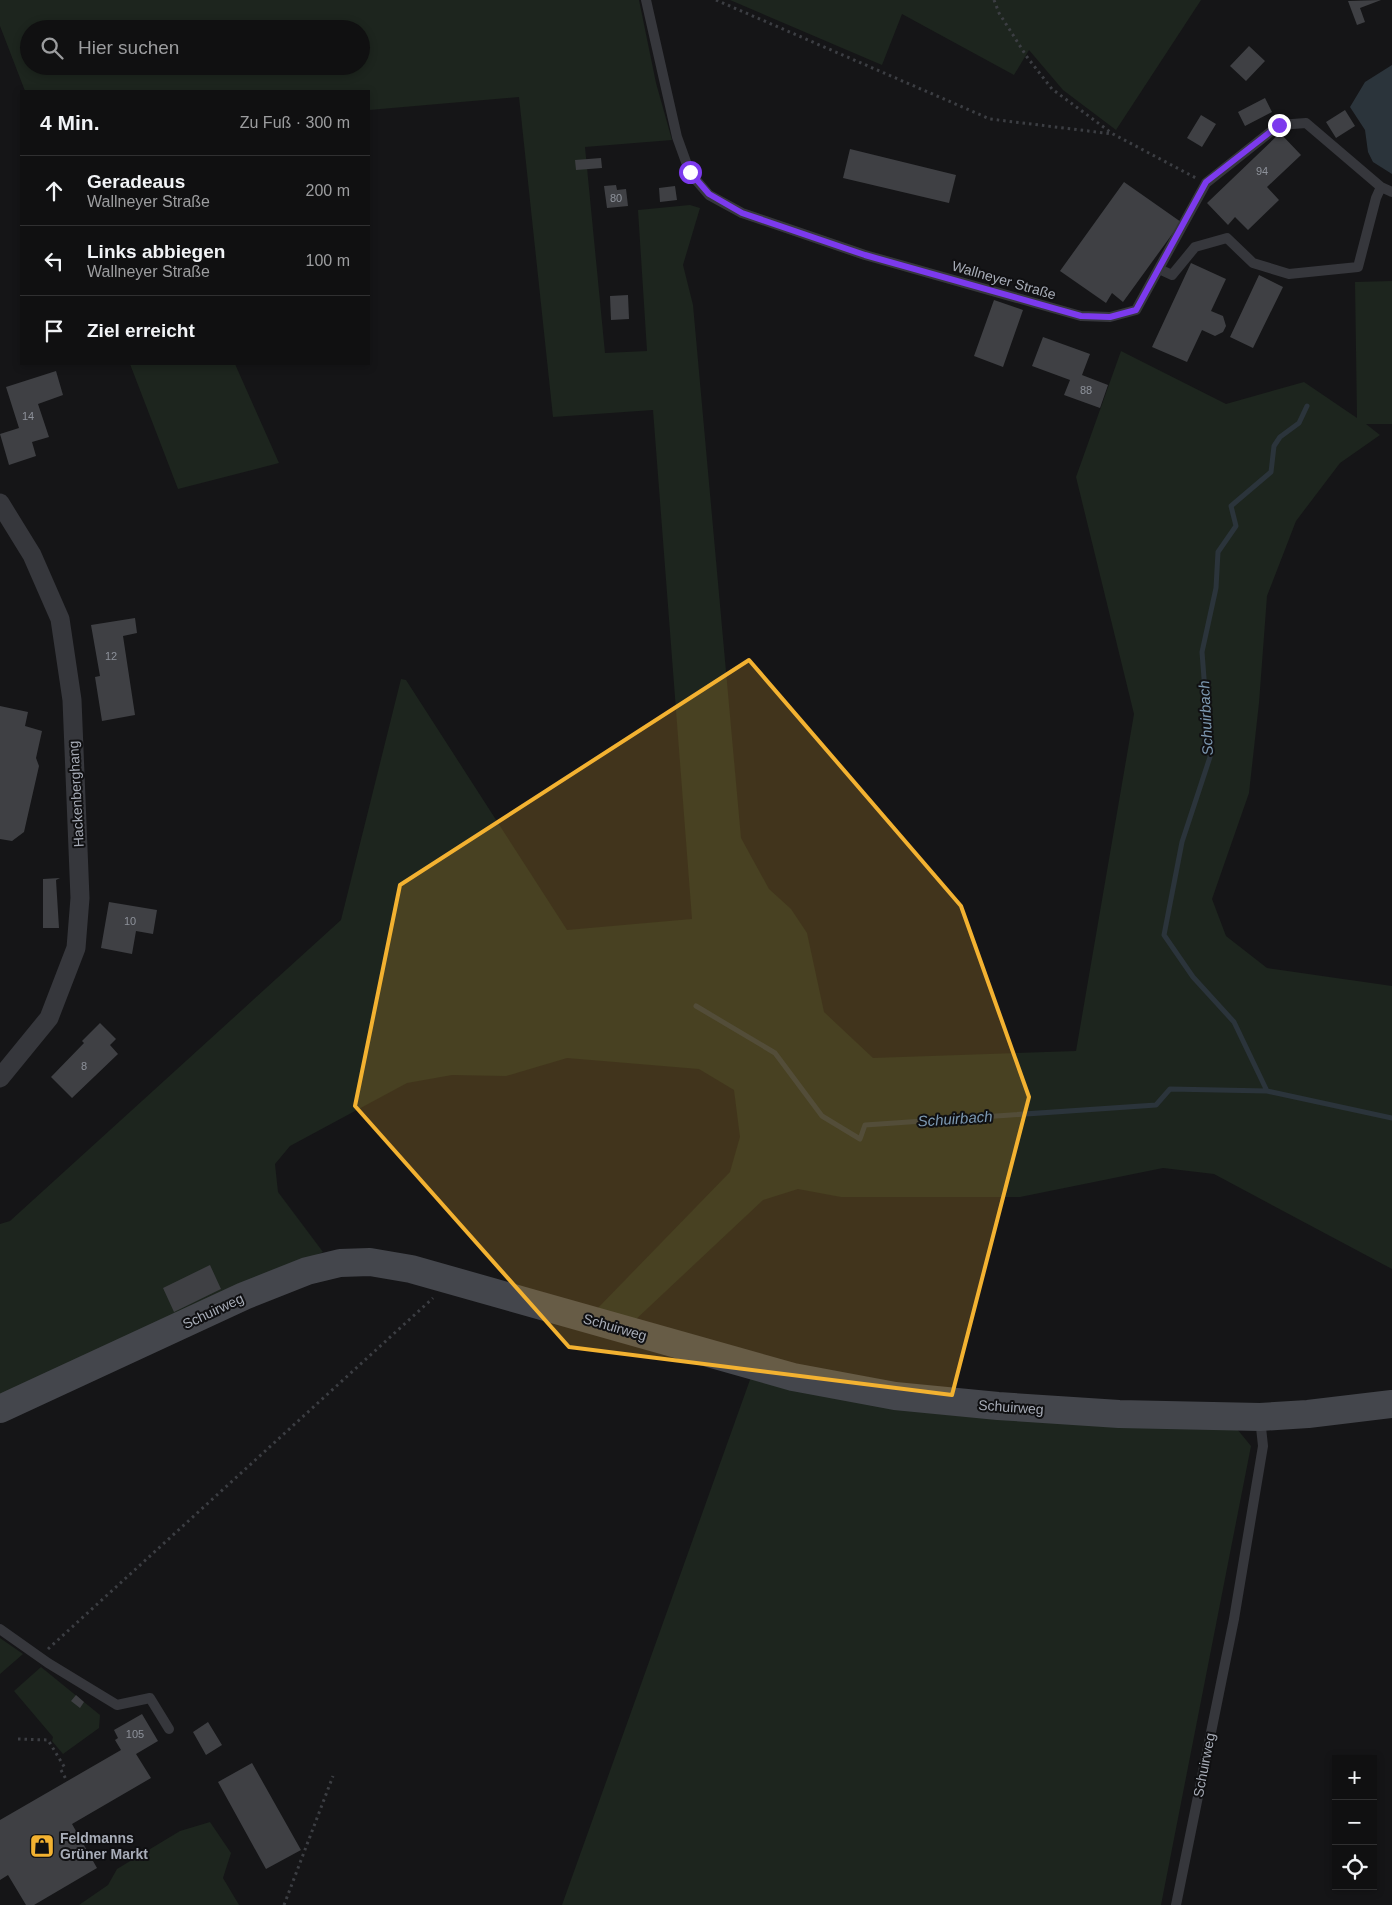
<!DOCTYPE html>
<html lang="de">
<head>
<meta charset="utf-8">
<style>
	:root { --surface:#101011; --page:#1e1e1f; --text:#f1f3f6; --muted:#9c9d9f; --line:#303031 }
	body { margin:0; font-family:Arial,sans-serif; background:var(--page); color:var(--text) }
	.controls { position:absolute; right:15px; bottom:15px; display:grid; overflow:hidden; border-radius:0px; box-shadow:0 2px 8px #0003 }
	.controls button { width:45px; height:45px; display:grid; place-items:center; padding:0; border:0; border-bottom:1px solid var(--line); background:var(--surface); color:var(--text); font:25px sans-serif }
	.stop { position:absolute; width:15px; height:15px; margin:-11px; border:4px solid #7c3aed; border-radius:50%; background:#fff }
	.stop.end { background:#7c3aed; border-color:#fff; box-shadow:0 1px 5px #0008 }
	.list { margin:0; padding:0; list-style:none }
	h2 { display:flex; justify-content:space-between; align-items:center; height:65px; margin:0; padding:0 20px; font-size:21px }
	h2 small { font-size:16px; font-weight:400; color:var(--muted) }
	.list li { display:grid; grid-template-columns:32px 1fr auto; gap:15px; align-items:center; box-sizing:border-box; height:70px; padding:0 20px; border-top:1px solid var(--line) }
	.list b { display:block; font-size:19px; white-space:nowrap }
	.list p { margin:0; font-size:16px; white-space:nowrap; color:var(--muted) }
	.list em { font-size:16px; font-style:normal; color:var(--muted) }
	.icon { flex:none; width:28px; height:28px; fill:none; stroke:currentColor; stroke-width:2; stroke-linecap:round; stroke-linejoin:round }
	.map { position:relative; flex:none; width:1392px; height:1905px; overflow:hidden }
	.search { position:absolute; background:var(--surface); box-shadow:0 2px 8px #0003; left:20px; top:20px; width:350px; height:55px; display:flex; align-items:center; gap:12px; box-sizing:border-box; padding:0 18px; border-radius:28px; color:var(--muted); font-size:19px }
	.panel { position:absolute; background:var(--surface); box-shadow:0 2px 8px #0003; left:20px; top:90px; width:350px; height:275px; border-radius:0px }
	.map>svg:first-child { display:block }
</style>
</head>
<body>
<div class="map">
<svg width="1392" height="1905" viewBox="0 0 1392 1905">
	<rect width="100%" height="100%" fill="#151517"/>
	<!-- green -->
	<path fill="#1d251e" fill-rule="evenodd" d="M0 0H639L656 83 672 140 585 147 605 353 647 351 638 210 690 205 700 208 683 265 693 305 741 838 769 889 791 909 807 933 824 1012 873 1058 1076 1051 1134 714 1076 477 1121 351 1226 404 1304 382 1357 418 1355 282 1392 281V424H1366L1380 435 1340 463 1296 521 1267 596 1259 703 1249 793 1212 899 1226 936 1267 968 1392 986V1269L1214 1174 1163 1168 1020 1197H841L798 1189 763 1200 633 1322 595 1311 730 1172 740 1137 734 1090 699 1069 567 1058 506 1076 452 1075 407 1083 290 1146 275 1164 278 1192 323 1252 0 1397V1224L10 1221 341 920 401 679 406 680 567 930 692 919 653 410 553 417 519 97 369 110V91H25L0 26ZM29 29H361V66H29Z
		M730 0H1201L1116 130 1063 90 1029 50 1014 75 902 14 882 65Z
		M130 364H235L279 463 178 489Z
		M751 1377 861 1403 992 1419 1237 1429 1251 1446 1161 1905H562Z
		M0 1638 23 1654 0 1674Z
		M41 1667 100 1715 99 1728 63 1754 52 1741 53 1737 14 1691Z
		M210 1822 231 1853 223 1878 239 1905H79L108 1885 117 1869 180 1831Z"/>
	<!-- water -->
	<path fill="#2b343b" d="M1392 65V174L1373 162 1368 152 1365 130 1350 107 1365 82Z"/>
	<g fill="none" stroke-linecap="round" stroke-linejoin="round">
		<!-- stream -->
		<path stroke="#2b343b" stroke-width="5" d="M696 1006 775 1053 822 1116 860 1139 865 1125 1156 1105 1170 1089 1267 1091 1392 1118
			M1267 1091 1234 1022 1193 977 1164 935 1182 842 1210 757 1202 652 1216 588 1218 552 1236 526 1231 506 1271 472 1274 446 1280 437 1299 423 1307 406"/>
	</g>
	<!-- building -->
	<path fill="#3f4044" d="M1381 0 1360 8 1365 22 1357 25 1348 1Z
		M1249 46 1265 61 1246 81 1230 66Z
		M1265 98 1272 112 1245 126 1238 112Z
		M1345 110 1355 126 1336 138 1326 122Z
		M1201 115 1216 124 1202 147 1187 138Z
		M1280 133 1301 155 1267 187 1279 200 1248 230 1235 217 1228 225 1207 203Z
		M850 149 956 175 949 203 843 178Z
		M601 158 602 168 576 170 575 160Z
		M1124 182 1181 222 1123 302 1112 293 1106 303 1060 271Z
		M616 185 617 190 626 189 628 206 607 208 604 186Z
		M675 186 677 200 660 202 659 188Z
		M1191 263 1226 279 1211 311 1223 316 1226 326 1223 332 1215 336 1202 330 1187 362 1152 347Z
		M1259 275 1283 287 1253 348 1230 337Z
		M628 295 629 319 611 320 610 296Z
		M994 300 1023 310 1003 367 974 356Z
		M1043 337 1090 354 1082 375 1108 385 1100 408 1064 395 1070 380 1032 366Z
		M56 371 63 395 38 404 49 437 32 442 36 456 9 465 0 434 19 428 6 387Z
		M135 618 137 633 123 636 135 715 102 721 95 677 100 676 91 625Z
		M0 706 28 712 25 726 42 731 36 758 39 766 24 832 12 841 0 839Z
		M60 878 56 880 59 928H43V879Z
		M109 902 157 910 153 934 136 931 132 954 101 948Z
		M100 1023 116 1039 110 1045 118 1054 72 1098 51 1077 84 1043 82 1041Z
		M210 1265 221 1289 174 1312 163 1288Z
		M76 1695 84 1702 80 1708 71 1701Z
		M142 1714 158 1741 136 1754 151 1778 72 1824 97 1868 34 1905H26L8 1875 0 1880V1820L121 1750 115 1740 118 1738 114 1730Z
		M208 1722 222 1745 206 1755 193 1732Z
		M252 1763 301 1850 266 1869 218 1782Z"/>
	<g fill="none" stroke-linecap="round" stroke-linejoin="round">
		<!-- path -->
		<path stroke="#3c3e43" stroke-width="3" stroke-dasharray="2.5 4" stroke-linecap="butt" d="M716 0 990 119 1113 134
			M994 0 999 13 1027 57 1052 89 1113 134 1196 178
			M48 1649 433 1298
			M18 1739 48 1740 65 1768
			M61 1770 67 1781
			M284 1905 333 1776"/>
		<!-- lane -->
		<path stroke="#36373c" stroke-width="10" d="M646 0 677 137 690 173 709 195 742 213 865 255 1081 316 1110 317 1136 310 1206 183 1279 125 1306 123 1381 187 1392 192
			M1159 269 1172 275 1195 247 1227 238 1253 263 1289 274 1358 267 1376 198 1381 187
			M0 1629 48 1663 117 1705 150 1698 169 1729
			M1176 1905 1234 1619 1263 1446 1260 1418"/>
		<!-- street -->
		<path stroke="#36373c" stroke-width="19" d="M0 503 32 555 60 619 72 700 80 898 76 948 49 1018 0 1078"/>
		<!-- secondary -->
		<path stroke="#44464c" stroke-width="28" d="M0 1409 244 1296 307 1271 340 1263 370 1262 411 1269 793 1377 895 1396 998 1406 1119 1414 1260 1417 1308 1414 1392 1404"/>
	</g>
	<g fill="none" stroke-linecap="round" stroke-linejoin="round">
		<!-- route -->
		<path stroke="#7c3aed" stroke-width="6" d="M690 172 709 194 742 213 865 255 1081 316 1110 317 1136 310 1206 182 1279 125"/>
	</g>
	<!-- marked area -->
	<path fill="#f3b231" fill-opacity="0.2" stroke="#f3b231" stroke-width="4" stroke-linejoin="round" d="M749 660 961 906 1029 1097 952 1395 569 1347 355 1106 400 885Z"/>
	<!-- icons -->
	<defs>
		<symbol id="shop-square" viewBox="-11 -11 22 22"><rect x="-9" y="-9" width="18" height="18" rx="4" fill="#f3b231" stroke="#101012"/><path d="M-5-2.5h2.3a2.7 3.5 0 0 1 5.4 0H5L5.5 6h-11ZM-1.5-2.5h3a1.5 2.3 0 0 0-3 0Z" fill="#111"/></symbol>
	</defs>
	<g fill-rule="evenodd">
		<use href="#shop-square" x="28" y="1832" width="28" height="28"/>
	</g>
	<g text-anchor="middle" stroke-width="4" stroke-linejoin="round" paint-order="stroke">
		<!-- number labels -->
		<g font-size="11" fill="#8d919a">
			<text x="1262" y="175">94</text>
			<text x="616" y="202">80</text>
			<text x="1086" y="394">88</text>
			<text x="28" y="420">14</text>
			<text x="111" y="660">12</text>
			<text x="130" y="925">10</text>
			<text x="84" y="1070">8</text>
			<text x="135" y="1738">105</text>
		</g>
		<!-- street labels -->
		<g font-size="14" fill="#a7acb7" stroke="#101012">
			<text transform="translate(1004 280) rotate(16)" y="5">Wallneyer Straße</text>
			<text transform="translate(76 794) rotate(-93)" y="5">Hackenberghang</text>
			<text transform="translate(213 1311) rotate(-25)" y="5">Schuirweg</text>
			<text transform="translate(615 1327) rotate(16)" y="5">Schuirweg</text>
			<text transform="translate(1011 1407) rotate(4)" y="5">Schuirweg</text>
			<text transform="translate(1204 1765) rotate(-79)" y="5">Schuirweg</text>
		</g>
		<!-- poi labels -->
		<g font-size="14" font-weight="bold" fill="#a7acb7" stroke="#101012" text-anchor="start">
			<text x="60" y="1843">Feldmanns<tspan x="60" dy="16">Grüner Markt</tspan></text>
		</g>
		<!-- water labels -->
		<g font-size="15" font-style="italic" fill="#7d99b2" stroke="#101012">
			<text transform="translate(1206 718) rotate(-93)" y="5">Schuirbach</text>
			<text transform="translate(955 1119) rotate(-4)" y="5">Schuirbach</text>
		</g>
	</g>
</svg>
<div class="controls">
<button>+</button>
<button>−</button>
<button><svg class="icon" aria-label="locate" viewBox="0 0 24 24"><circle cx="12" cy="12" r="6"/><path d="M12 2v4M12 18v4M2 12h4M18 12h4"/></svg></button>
</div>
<div class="stop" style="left:690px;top:172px"></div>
<div class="stop end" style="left:1279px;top:125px"></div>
<div class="search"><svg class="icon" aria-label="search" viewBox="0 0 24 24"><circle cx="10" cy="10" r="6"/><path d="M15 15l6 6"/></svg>Hier suchen</div>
<section class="panel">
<h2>4 Min.<small>Zu Fuß · 300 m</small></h2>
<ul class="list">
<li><svg class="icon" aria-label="ahead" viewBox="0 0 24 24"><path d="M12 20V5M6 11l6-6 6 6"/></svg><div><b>Geradeaus</b><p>Wallneyer Straße</p></div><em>200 m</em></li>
<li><svg class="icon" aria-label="left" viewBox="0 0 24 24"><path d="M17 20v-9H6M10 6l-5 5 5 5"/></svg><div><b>Links abbiegen</b><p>Wallneyer Straße</p></div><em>100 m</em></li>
<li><svg class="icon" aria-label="arrive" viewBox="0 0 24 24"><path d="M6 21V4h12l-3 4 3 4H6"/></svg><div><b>Ziel erreicht</b></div></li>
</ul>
</section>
</div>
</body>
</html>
